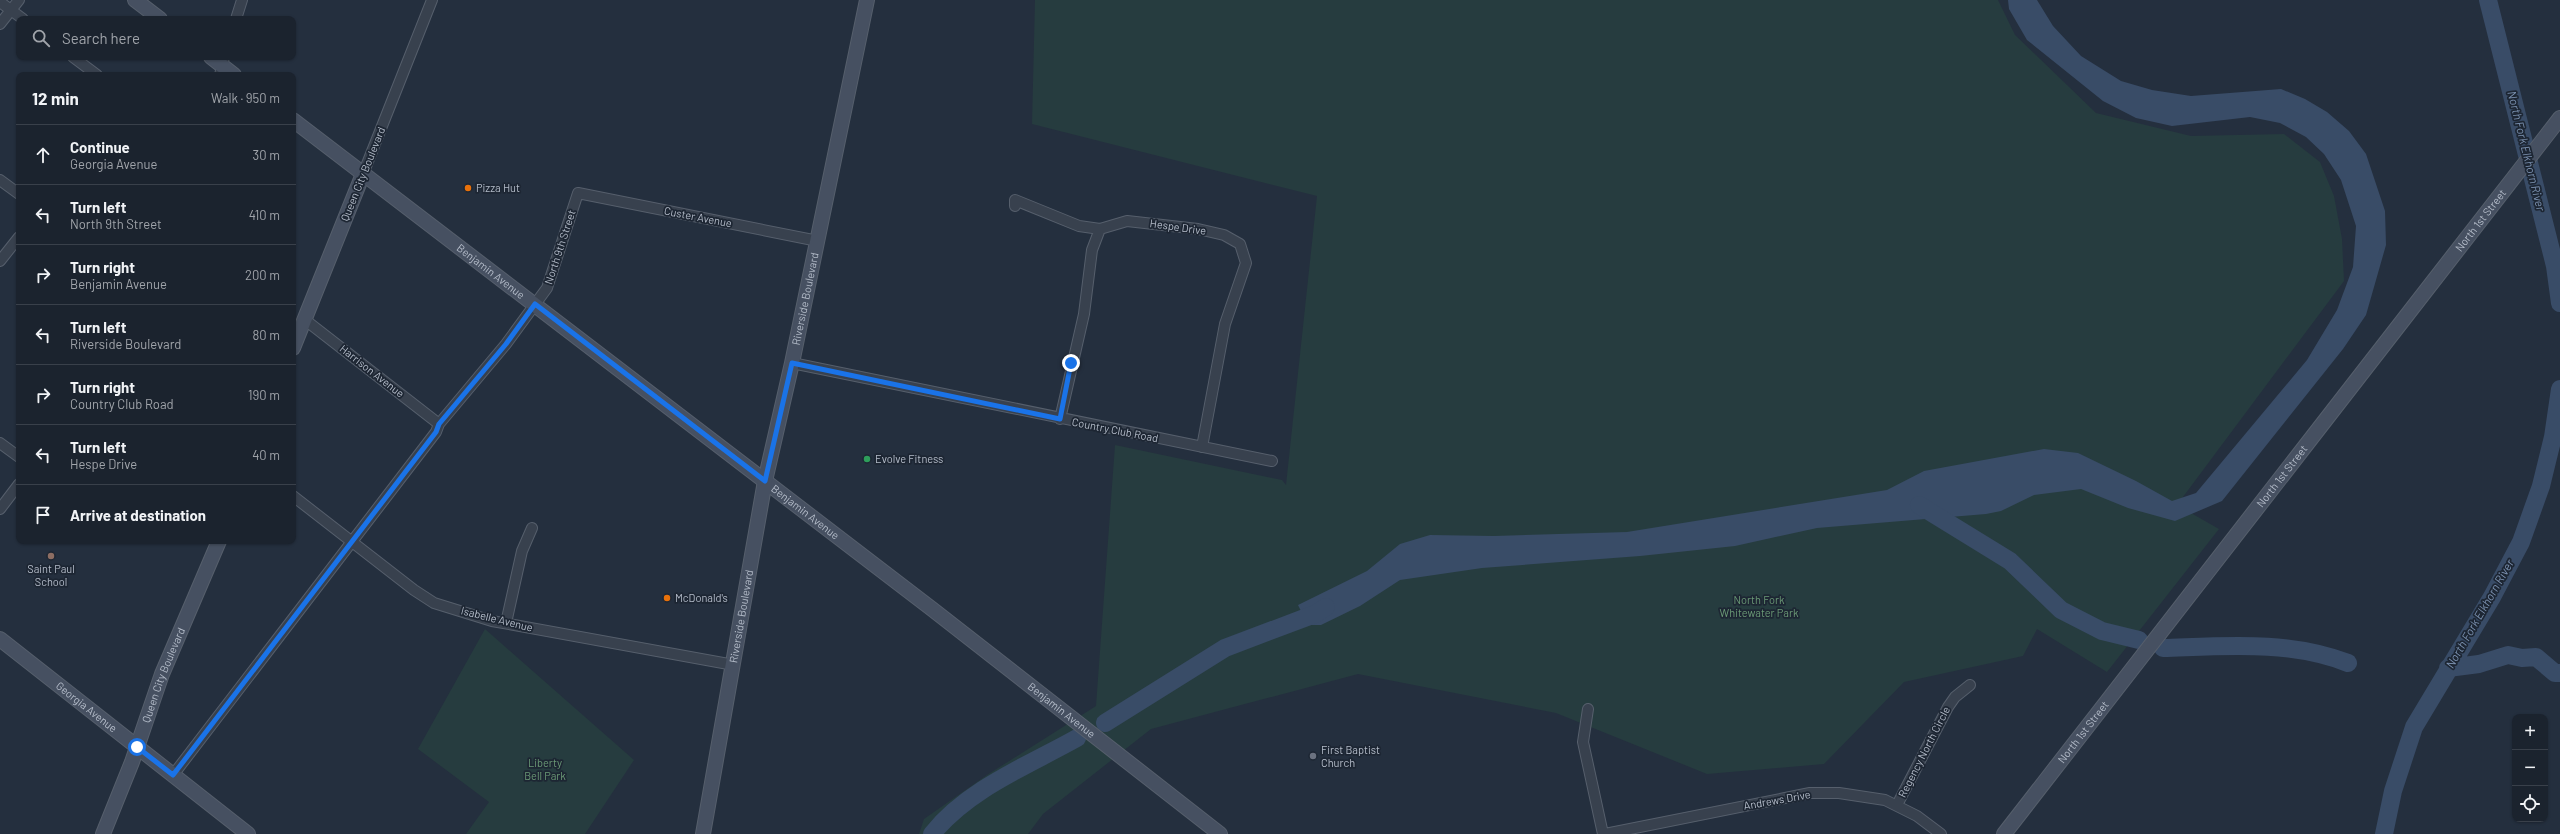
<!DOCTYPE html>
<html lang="en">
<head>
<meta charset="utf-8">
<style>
	:root { --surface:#1b232e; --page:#242b36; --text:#f1f3f6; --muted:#a0a4aa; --line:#39404a }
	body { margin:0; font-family:Barlow,sans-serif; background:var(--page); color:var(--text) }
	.controls { position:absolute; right:12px; bottom:12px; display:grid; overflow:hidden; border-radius:8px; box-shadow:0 1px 3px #0004 }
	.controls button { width:36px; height:36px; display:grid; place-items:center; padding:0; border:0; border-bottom:1px solid var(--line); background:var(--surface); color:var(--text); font:20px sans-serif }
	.stop { position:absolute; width:12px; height:12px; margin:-9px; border:3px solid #1a73e8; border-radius:50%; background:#fff }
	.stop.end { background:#1a73e8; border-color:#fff; box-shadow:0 1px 4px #0008 }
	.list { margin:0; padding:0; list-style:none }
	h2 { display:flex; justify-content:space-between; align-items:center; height:52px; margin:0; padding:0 16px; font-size:17px }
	h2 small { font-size:13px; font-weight:400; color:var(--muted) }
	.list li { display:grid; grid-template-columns:26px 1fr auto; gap:12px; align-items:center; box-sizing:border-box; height:60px; padding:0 16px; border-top:1px solid var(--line) }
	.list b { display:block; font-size:15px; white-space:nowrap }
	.list p { margin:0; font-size:13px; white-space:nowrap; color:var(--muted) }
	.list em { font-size:13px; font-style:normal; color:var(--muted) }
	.icon { flex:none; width:22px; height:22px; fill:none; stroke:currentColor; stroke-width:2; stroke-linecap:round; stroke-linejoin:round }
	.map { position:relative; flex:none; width:2560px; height:834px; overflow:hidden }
	.search { position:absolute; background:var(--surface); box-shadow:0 1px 3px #0004; left:16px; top:16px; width:280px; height:44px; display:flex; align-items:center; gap:10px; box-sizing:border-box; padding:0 14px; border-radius:8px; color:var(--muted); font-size:15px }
	.panel { position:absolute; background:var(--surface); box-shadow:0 1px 3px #0004; left:16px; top:72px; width:280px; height:472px; border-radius:8px }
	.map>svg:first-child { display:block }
</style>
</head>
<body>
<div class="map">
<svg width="2560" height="834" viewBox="0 0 2560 834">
	<rect width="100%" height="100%" fill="#242f3e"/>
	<!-- green -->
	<path fill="#263c3f" d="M1035 0H1998L2015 35 2096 113 2191 136 2284 134 2320 162 2334 196 2342 239 2344 281 2177 505 2219 529 2107 672 2037 629 2023 656 1904 682 1824 764 1707 774 1556 713 1358 674 1151 729 1043 814 1028 834H919L924 819 987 775 1096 706 1115 445 1282 480 1286 485 1317 196 1032 124Z
		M485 629 634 760 585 834H466L489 802 418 749Z"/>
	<!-- water -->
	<path fill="#394c67" d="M2008 0H2037L2053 26 2081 56 2121 81 2152 90 2191 96 2281 89 2305 99 2327 112 2349 131 2366 154 2385 211 2386 245 2366 315 2343 349 2222 501 2175 521 2128 508 2081 489 2034 495 2001 511 1986 514 1817 528 1735 546 1640 556 1482 568 1400 580 1360 606 1321 625H1308L1298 605 1367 571 1400 544 1430 535 1494 536 1627 532 1887 490 1924 471 2044 449 2078 453 2136 481 2172 501 2196 493 2307 360 2337 310 2353 267 2356 226 2341 180 2324 154 2306 137 2280 123 2250 117 2172 126 2136 118 2103 101 2027 40 2009 9Z"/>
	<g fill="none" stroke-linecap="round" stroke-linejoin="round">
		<!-- river -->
		<path stroke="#394c67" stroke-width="18" d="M2488 0 2555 266 2560 303
			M1919 505 2010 561 2061 610 2102 631 2139 640
			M2163 648C2225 646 2289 640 2348 663
			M2448 668 2479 664 2508 655 2522 658 2536 657 2555 673H2560
			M1105 723 1225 648 1315 614 1326 607
			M932 834C968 789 1027 766 1077 738
			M2384 834 2393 791 2414 727 2492 597 2521 542 2541 486 2553 437 2560 389"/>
		<defs>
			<path id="street" d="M0 2 23 19
				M236 19 242 0
				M0 24 19 0
				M73 57 97 75
				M220 75 224 57
				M363 174 432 0
				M0 180 19 194
				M1015 206V200L1079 226 1100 229 1127 221 1198 229 1224 235 1240 244 1246 263 1225 324 1202 447
				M0 261 19 237
				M304 319 439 424
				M792 363 1272 461
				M1060 419 1084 314 1092 250 1100 229
				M0 443 19 457
				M293 496 414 590 434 603 492 621 734 665
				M0 509 19 484
				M506 623 522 551 532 528
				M1588 709 1583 742 1603 834
				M173 775 436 432 439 424 506 344 547 288 578 193 818 241
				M1897 805 1948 707 1955 697 1970 685
				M1605 834 1810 793H1839L1885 800 1917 816 1941 834"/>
			<g id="secondary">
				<path d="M135 0 160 19"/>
				<path d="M211 57 234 75"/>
				<path id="s1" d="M293 120 932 609 1220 834"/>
				<path d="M293 348 363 174"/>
				<path id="s2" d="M0 639 248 834"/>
				<path id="s3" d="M103 834 132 762 162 674 219 541"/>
				<path id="s4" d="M703 834 765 481 792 363 867 0"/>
				<path id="s5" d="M2004 834 2560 118"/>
			</g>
		</defs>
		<!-- street casing -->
		<use href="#street" stroke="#565f6c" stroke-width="12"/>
		<!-- secondary casing -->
		<use href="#secondary" stroke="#565f6c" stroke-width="16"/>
		<!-- street -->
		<use href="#street" stroke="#38414e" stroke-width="10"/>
		<!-- secondary -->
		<use href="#secondary" stroke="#465061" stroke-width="14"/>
	</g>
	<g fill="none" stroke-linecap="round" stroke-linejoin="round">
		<!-- route -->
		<path stroke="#1a73e8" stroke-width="5" d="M137 747 173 775 436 432 439 424 506 344 535 304 765 481 792 363 1060 419 1071 363"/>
	</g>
	<!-- markers -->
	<g fill="#e8710a" stroke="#1d2633" stroke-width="1.5">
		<circle cx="468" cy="188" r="4"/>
		<circle cx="667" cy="598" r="4"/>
	</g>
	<circle fill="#2e9e5b" stroke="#1d2633" stroke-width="1.5" cx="867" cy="459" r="4"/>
	<circle fill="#8d6e63" stroke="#1d2633" stroke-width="1.5" cx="51" cy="556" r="4"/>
	<circle fill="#6b7280" stroke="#1d2633" stroke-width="1.5" cx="1313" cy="756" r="4"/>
	<g text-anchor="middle" stroke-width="3.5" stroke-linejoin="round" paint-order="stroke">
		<!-- street labels -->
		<g font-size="11" fill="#b4bcc9" stroke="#1d2633">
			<text transform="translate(363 174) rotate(-68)" y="4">Queen City Boulevard</text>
			<text transform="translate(698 217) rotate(11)" y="4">Custer Avenue</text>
			<text dy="4" stroke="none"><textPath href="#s5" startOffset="777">North 1st Street</textPath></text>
			<text transform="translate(1178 227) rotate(8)" y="4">Hespe Drive</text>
			<text transform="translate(560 247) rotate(-72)" y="4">North 9th Street</text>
			<text dy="4" stroke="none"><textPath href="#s1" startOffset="249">Benjamin Avenue</textPath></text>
			<text dy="4" stroke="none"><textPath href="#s4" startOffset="545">Riverside Boulevard</textPath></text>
			<text transform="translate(372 371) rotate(38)" y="4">Harrison Avenue</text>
			<text transform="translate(1115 430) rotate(11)" y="4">Country Club Road</text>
			<text dy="4" stroke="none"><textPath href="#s5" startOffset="453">North 1st Street</textPath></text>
			<text dy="4" stroke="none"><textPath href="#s1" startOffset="645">Benjamin Avenue</textPath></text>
			<text dy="4" stroke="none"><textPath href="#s4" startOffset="221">Riverside Boulevard</textPath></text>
			<text transform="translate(497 619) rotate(14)" y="4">Isabelle Avenue</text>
			<text dy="4" stroke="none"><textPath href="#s3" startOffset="170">Queen City Boulevard</textPath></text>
			<text dy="4" stroke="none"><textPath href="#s2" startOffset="110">Georgia Avenue</textPath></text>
			<text dy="4" stroke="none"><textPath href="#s1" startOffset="969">Benjamin Avenue</textPath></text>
			<text dy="4" stroke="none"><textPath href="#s5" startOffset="129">North 1st Street</textPath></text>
			<text transform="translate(1924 752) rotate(-63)" y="4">Regency North Circle</text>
			<text transform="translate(1777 800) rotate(-10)" y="4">Andrews Drive</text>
		</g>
		<!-- poi labels -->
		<g font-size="11" fill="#b4bcc9" stroke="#1d2633" text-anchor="start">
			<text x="476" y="192">Pizza Hut</text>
			<text x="875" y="463">Evolve Fitness</text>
			<text x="51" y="573" text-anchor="middle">Saint Paul<tspan x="51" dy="13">School</tspan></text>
			<text x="675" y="602">McDonald's</text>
			<text x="1321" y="754">First Baptist<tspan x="1321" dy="13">Church</tspan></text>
		</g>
		<!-- park labels -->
		<g font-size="11" fill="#6b9a76" stroke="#1d2633">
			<text x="1759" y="604">North Fork<tspan x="1759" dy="13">Whitewater Park</tspan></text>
			<text x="545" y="767">Liberty<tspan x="545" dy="13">Bell Park</tspan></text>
		</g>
		<!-- water labels -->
		<g font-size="12" font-style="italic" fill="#7c92b1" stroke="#1d2633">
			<text transform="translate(2526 151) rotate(76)" y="4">North Fork Elkhorn River</text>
			<text transform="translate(2480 614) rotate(-60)" y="4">North Fork Elkhorn River</text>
		</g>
	</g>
</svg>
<div class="controls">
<button>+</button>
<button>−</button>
<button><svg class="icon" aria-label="locate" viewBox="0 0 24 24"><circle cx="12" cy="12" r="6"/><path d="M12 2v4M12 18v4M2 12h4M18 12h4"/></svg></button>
</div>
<div class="stop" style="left:137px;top:747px"></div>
<div class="stop end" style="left:1071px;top:363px"></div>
<div class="search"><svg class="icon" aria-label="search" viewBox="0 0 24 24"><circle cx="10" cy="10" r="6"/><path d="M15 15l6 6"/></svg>Search here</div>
<section class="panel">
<h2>12 min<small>Walk · 950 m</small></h2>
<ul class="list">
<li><svg class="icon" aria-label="ahead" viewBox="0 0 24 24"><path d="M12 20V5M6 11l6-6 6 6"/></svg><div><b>Continue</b><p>Georgia Avenue</p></div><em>30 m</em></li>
<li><svg class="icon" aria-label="left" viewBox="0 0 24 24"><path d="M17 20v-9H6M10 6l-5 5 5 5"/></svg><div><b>Turn left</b><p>North 9th Street</p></div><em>410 m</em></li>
<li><svg class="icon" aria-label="right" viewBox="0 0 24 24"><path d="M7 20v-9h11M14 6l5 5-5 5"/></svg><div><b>Turn right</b><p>Benjamin Avenue</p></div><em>200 m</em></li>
<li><svg class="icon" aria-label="left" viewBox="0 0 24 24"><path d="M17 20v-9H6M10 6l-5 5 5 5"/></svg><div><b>Turn left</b><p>Riverside Boulevard</p></div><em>80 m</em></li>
<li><svg class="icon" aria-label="right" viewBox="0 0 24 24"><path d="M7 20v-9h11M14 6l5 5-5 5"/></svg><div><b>Turn right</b><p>Country Club Road</p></div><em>190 m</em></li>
<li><svg class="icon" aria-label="left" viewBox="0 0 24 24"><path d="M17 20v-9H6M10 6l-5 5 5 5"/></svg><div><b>Turn left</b><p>Hespe Drive</p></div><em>40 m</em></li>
<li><svg class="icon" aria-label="arrive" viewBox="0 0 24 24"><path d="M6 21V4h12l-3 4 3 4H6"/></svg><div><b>Arrive at destination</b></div></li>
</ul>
</section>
</div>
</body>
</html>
